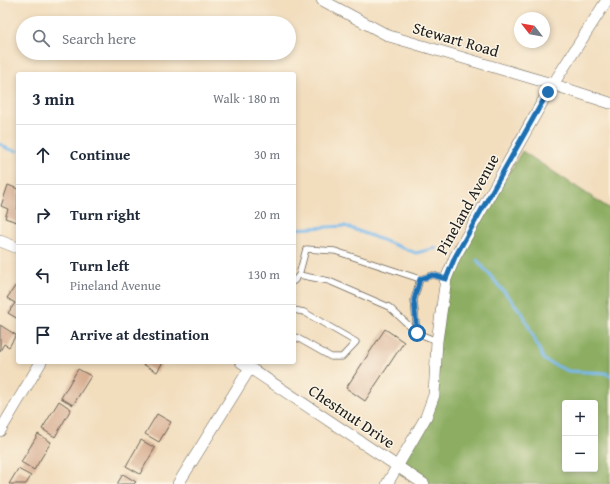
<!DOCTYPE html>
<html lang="en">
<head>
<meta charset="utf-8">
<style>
	:root { --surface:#fff; --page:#f6f6f7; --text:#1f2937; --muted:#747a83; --line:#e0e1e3 }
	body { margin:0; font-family:"Gentium Book Plus",serif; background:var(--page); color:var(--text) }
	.controls { position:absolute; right:12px; bottom:12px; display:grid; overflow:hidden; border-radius:4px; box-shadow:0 2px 6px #0003 }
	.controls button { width:36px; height:36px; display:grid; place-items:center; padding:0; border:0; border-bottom:1px solid var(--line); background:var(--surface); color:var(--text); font:20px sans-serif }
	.compass { position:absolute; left:514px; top:12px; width:36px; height:36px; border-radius:50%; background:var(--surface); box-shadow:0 2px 6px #0003; rotate:301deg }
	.stop { position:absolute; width:12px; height:12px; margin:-9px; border:3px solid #1f6fb2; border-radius:50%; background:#fff }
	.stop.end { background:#1f6fb2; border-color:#fff; box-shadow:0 1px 4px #0008 }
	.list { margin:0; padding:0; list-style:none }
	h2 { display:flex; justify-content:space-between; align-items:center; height:52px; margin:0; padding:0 16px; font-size:17px }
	h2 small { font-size:13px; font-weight:400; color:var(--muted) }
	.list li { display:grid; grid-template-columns:26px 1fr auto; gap:12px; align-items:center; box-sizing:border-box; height:60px; padding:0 16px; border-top:1px solid var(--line) }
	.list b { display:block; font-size:15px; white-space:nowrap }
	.list p { margin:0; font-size:13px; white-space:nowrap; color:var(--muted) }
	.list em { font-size:13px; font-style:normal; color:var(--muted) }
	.icon { flex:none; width:22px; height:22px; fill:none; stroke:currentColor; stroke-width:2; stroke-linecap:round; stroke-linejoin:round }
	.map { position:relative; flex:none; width:610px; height:484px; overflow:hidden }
	.search { position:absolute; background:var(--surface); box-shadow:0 2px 6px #0003; left:16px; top:16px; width:280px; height:44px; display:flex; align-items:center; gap:10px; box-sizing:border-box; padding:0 14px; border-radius:22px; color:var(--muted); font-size:15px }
	.panel { position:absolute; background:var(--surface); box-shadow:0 2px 6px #0003; left:16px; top:72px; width:280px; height:292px; border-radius:4px }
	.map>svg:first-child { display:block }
</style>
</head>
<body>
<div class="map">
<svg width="610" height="484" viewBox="0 0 610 484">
	<rect width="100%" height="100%" fill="#fcf5e5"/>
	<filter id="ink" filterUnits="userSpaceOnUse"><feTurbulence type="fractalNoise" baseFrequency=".025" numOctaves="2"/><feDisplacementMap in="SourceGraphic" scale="8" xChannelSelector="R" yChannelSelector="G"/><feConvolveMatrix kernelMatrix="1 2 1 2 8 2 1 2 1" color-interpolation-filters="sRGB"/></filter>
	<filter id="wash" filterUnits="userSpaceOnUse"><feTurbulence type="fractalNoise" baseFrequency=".012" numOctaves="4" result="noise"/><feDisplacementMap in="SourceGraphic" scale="16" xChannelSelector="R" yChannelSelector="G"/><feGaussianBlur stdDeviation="0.9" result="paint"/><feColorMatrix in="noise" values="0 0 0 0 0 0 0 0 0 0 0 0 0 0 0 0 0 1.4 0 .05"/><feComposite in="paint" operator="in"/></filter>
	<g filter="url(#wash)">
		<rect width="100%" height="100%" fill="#f2ddbd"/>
		<!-- forest -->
		<path fill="#8cad62" stroke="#54643f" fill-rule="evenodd" d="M522 151 610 209V484H424L393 470 433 403 441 310 461 253ZM565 403H595V469H565Z"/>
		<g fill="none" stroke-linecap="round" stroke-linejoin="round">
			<!-- stream -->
			<path stroke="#78b9ec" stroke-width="3" d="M0 144 8 149 18 151
				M294 229 345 226 416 253 436 248
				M477 260 523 314 544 360 568 371 606 373 610 376"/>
		</g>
		<g id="blocks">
			<!-- building -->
			<path fill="#d8af93" d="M8 185 18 189 17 222 5 218 8 209 1 206Z
				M16 285 18 286V319L8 313 15 303 7 298Z
				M0 325 16 335 9 347 4 344 0 351Z
				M385 329 404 342 365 401 346 388Z
				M139 362H163L157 372Z
				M78 369 91 376 73 405 61 398Z
				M59 401 71 409 55 437 42 429Z
				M157 414 171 422 159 442 145 434Z
				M38 434 51 442 34 470 21 462Z
				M141 440 155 448 140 474 126 466Z
				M18 469 31 476 26 484H9Z
				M123 474 136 482 134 484H117Z"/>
		</g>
	</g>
	<g filter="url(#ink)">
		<use href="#blocks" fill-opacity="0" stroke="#676054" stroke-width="1"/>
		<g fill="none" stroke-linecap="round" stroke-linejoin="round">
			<defs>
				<path id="lane" d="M299 275 306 249 335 251 420 279
					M294 281 299 275 329 281 389 307 417 333 437 341
					M294 310 304 312 356 342 342 357H331L294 336
					M417 333 414 300 420 279 433 275 446 279"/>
				<path id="street" d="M322 0 389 36 545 82 610 103
					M0 241 18 248
					M241 362 424 484
					M0 431 41 362
					M178 484 250 368
					M387 484 426 417 434 395 437 341 446 279 455 257 548 92 607 0"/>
			</defs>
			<!-- lane casing -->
			<use href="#lane" stroke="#676054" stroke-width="7"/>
			<!-- street casing -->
			<use href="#street" stroke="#676054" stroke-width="12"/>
			<!-- lane -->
			<use href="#lane" stroke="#fff" stroke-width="5.5"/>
			<!-- street -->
			<use href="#street" stroke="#fff" stroke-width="11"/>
		</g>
	</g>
	<g fill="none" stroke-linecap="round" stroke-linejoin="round" filter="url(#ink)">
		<!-- route -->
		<path stroke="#1f6fb2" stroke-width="5" d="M417 333 414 300 420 279 433 275 446 279 455 257 548 92"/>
	</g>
	<g text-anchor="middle" stroke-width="3" stroke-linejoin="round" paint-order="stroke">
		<!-- street labels -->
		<g font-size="16" fill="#1c1c1c" stroke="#fcf5e5">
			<text transform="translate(456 39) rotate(16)" y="6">Stewart Road</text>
			<text transform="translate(467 204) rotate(-61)" y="6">Pineland Avenue</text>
			<text transform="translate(352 416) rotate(34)" y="6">Chestnut Drive</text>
		</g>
	</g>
</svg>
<div class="controls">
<button>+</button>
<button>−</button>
</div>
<svg class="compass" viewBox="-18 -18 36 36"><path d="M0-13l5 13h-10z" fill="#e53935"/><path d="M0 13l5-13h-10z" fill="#747a83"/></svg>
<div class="stop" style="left:417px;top:333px"></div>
<div class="stop end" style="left:548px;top:92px"></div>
<div class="search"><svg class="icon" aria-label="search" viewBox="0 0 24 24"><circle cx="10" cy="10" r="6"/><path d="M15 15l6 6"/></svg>Search here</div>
<section class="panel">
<h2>3 min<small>Walk · 180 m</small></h2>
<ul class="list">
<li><svg class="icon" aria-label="ahead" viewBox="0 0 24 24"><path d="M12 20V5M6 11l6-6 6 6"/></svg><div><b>Continue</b></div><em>30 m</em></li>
<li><svg class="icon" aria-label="right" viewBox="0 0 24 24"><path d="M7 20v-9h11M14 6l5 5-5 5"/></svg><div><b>Turn right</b></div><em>20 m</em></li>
<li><svg class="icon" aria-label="left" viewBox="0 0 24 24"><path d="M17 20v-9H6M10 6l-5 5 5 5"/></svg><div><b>Turn left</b><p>Pineland Avenue</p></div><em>130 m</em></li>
<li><svg class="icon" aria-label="arrive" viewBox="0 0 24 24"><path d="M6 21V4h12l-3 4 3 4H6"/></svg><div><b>Arrive at destination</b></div></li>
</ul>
</section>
</div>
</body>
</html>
